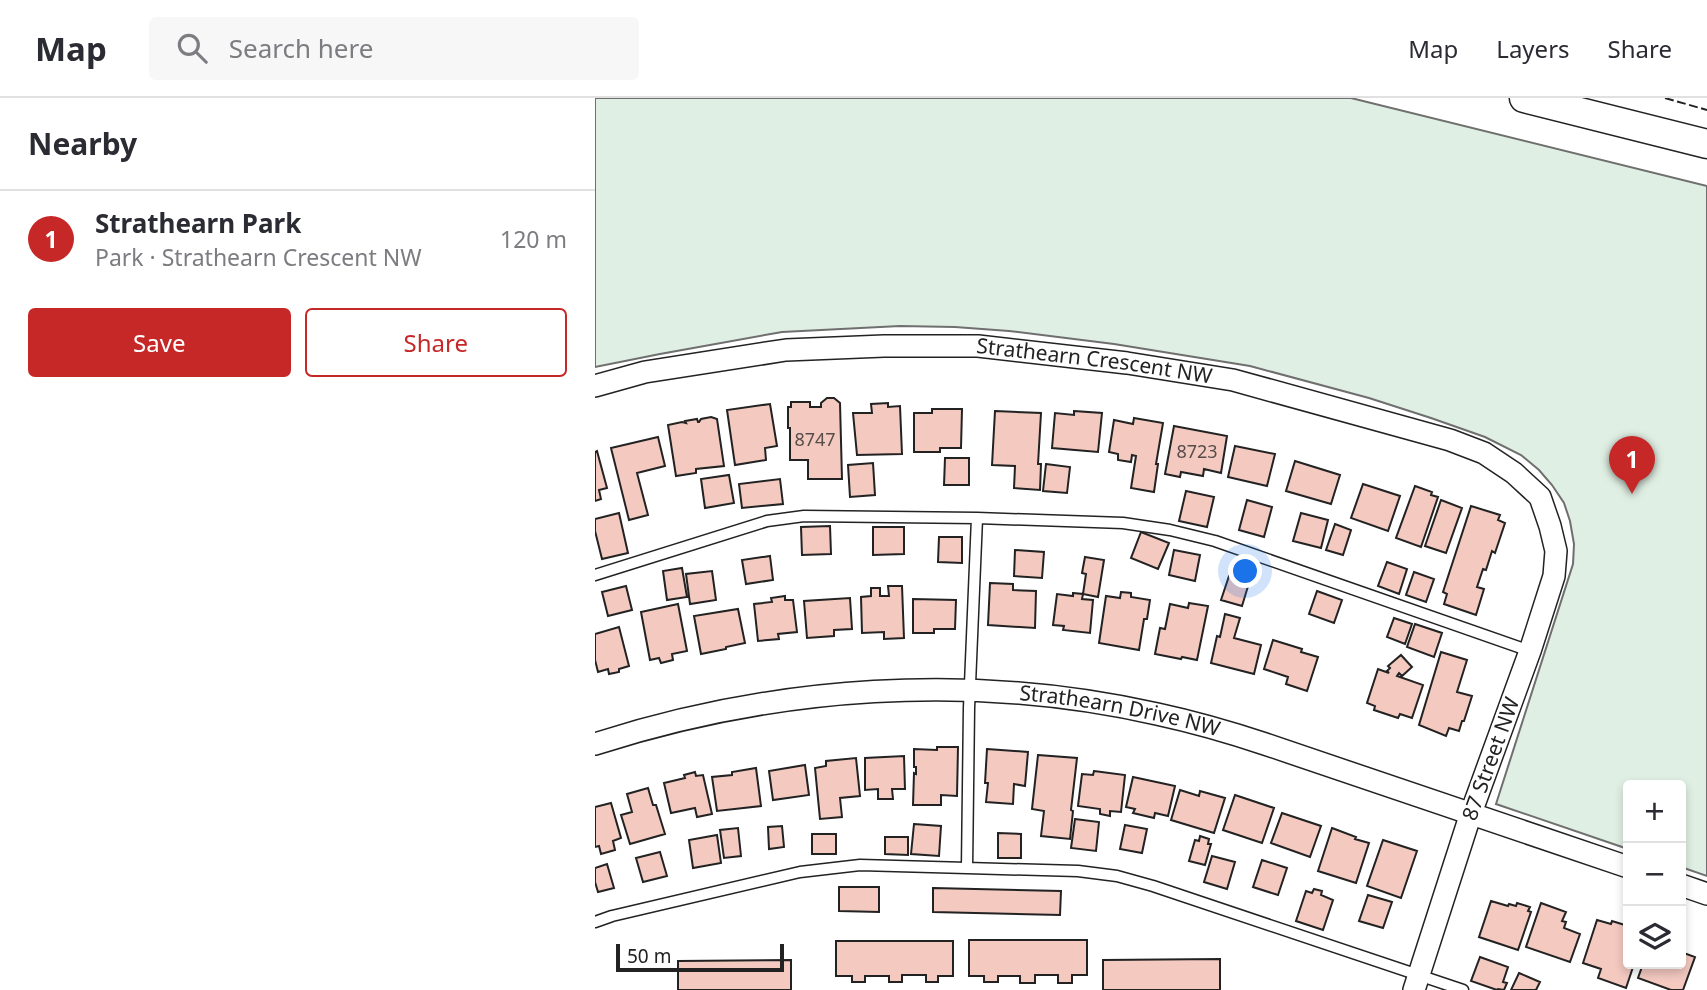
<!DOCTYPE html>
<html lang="en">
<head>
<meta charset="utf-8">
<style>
	:root { --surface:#fff; --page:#f7f7f7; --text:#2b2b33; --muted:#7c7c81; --line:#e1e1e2; --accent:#c62828 }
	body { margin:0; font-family:"Noto Sans",sans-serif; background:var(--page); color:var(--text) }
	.controls { position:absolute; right:21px; bottom:21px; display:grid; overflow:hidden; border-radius:7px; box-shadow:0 4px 10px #0003 }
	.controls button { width:63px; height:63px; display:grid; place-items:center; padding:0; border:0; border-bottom:2px solid var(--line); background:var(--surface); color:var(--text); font:35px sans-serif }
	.scale { position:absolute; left:21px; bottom:18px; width:168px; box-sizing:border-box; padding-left:7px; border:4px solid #222; border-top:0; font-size:19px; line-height:24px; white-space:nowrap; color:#222; -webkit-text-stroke:5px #fff; paint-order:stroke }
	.you { position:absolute; left:651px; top:474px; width:24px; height:24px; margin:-18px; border:5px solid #fff; border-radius:50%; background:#1a73e8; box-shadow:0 0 0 10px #1a73e833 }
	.badge { display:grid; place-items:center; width:46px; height:46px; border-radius:50%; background:var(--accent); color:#fff; font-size:23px; font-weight:700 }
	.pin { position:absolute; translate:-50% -58px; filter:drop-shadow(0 2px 4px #0008) }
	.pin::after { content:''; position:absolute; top:37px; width:24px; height:21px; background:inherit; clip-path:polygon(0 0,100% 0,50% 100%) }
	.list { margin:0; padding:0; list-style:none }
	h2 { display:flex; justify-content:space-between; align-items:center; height:91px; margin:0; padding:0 28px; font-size:30px }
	h2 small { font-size:23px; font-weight:400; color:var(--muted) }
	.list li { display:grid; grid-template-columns:46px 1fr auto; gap:21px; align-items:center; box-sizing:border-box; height:98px; padding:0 28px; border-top:2px solid var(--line) }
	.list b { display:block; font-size:26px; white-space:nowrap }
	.list p { margin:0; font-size:23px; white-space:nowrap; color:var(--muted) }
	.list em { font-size:23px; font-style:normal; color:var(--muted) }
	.actions { display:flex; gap:14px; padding:21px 28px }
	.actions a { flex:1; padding:16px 0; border:2px solid var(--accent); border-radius:7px; text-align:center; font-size:24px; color:var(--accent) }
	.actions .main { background:var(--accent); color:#fff }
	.icon { flex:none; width:38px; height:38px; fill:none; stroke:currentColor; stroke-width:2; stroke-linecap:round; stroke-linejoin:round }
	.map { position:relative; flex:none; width:1112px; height:892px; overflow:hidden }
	header { display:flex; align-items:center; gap:42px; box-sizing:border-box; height:98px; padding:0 35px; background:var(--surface); border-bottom:2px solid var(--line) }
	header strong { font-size:33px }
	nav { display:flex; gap:38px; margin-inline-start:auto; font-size:24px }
	.search { width:490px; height:63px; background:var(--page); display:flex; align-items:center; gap:18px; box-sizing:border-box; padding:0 24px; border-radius:7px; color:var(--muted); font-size:26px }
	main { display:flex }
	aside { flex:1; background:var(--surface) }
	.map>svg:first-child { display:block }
</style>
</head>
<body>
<header>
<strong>Map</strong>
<div class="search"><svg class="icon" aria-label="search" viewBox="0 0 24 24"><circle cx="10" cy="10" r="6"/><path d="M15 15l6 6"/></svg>Search here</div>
<nav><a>Map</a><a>Layers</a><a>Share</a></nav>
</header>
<main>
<aside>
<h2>Nearby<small></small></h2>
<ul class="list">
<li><span class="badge">1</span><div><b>Strathearn Park</b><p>Park · Strathearn Crescent NW</p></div><em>120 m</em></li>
</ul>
<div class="actions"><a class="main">Save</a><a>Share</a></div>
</aside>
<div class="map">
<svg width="1112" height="892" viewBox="0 0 1112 892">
	<rect width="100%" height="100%" fill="#fff"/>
	<!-- green -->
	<path fill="#e0efe3" stroke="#6f6f6f" stroke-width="2" d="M0 0H756L1112 88V778L1086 769V687H1033V751L901 706 978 466 979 446 975 423 969 405 957 387 944 372 926 357 890 339 836 320 774 300 655 268 519 246 414 233 360 229 305 228 187 234 65 256 0 269Z"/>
	<!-- building -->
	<path fill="#f3c9c0" stroke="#222" stroke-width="2" d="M232 300H239L245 305 247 381H213V362H195V330H193V309H196V304H215V309H226V305Z
		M293 305V309L305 308 307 356 262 357 258 315H277L276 306Z
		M175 306 182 348 170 350 171 362 140 367 132 312Z
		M337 311H367L366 350H345V354H319V315H337Z
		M400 313 446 315 443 366H446L445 392 419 390 420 368 397 367Z
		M479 313 507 315 503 354 457 350 460 315 479 317Z
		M116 319 122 321 129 368 101 371V375L81 378 73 327 87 324 91 325 90 323 102 321 103 324H104L106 321Z
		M539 320 568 325 561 366H563L559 394 536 390 541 358 537 357 536 364 523 362V356L514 354 519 322 538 326Z
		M579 328 632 338 626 375 609 371 608 378 586 374 585 379 570 376Z
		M63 339 70 368 42 375 53 417 34 422 16 350Z
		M640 348 680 356 672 388 633 379Z
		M2 353 12 390 4 392 6 401 0 403V354Z
		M350 360H374V387H349Z
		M700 363 745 377 736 406 691 393Z
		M278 365 280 397 255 399 253 367Z
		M451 366 475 369 472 395 448 393Z
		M134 377 139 405 110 410 106 381Z
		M185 381 188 406 147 410 144 386Z
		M768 386 805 398 793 433 756 420Z
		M820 388 837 394 836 397 843 399 826 449 801 440Z
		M591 393 619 399 612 429 584 423Z
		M652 402 677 409 669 439 644 432Z
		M846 402 867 410 851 455 830 448Z
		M876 408 905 417 903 422 910 425 900 455 897 453 891 472 888 471 882 489 889 491 881 517 849 506 852 496 848 494Z
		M24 415 33 455 7 461 0 433V421Z
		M706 415 733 422 726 450 698 443Z
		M740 426 756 432 748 457 731 452Z
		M235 428 236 456 207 457 206 429Z
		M278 429H309V456L278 457Z
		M546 434 574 445 563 471 536 460Z
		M344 439H367V465L343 464Z
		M420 452 449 454 447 480 419 478Z
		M579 452 605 457 600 483 574 477Z
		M175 458 178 482 151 486 147 462Z
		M490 459 509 462 503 499 488 496 491 476 487 475Z
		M792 464 812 471 804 496 783 488Z
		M87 470 92 499 72 502 68 473Z
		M117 473 121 502 95 506 91 476Z
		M819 474 839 481 831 504 811 497Z
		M634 478 654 485 647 508 626 502Z
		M395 485 418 486V492L441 493 440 530 393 527Z
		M31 488 37 512 13 518 7 494Z
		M293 488H307L309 540 289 541V534L267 535 266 499 276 498V490H285V498H294Z
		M722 493 747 502 739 525 714 516Z
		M526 494 536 495V499L555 502 552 521H549L544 552 504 545 511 498 525 500Z
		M478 495 488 496 487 501 498 502 495 535 468 532 469 528 458 527 462 496 478 498Z
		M190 498V502H198L202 534 183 536 184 541 163 543 159 506 177 504 176 500Z
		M255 500 257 531 239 532V538L212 540 209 503Z
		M318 501 361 502 360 531H339V535H318Z
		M594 505 613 508 602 562 587 559 586 561 560 556 565 530 570 531 575 506 593 510Z
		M83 506 92 553 77 556 78 562 66 565 64 560 55 562 46 514Z
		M143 511 150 545 131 549V551L106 556 99 518Z
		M630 516 645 520 639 540 666 547 659 576 616 565 622 538 625 539Z
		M799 520 817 526 810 546 792 539Z
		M820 526 847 535 839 559 812 549Z
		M24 529 34 568 24 571V574L14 576 13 571 3 574 0 562V536Z
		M678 542 707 551 706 554 723 559 712 593 691 586 693 579 669 571Z
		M846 554 872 562 862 594 877 598 869 623H867L864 633 854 630 851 638 824 627Z
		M806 557 817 569 807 578 804 575 802 578 828 587 817 620 805 616 803 620 779 612 780 608 772 605 783 571 794 575 792 573 795 570 793 568Z
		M342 649H363L362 698 346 697V707H318L319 675 321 676V669H319V651L342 652Z
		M392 651 433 654 430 688 419 686 418 706 391 704 393 685H390Z
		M443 657 482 660 476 712 478 713 475 741 446 738 449 713 437 711Z
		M309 658 310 691H297L298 701H283V691L270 692V660Z
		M261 660 265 698 245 700 247 719 225 721 220 670 231 668V663Z
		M210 667 214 697 178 702 174 673Z
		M161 670 166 708 122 713 117 679 137 677V674Z
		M499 673 530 677 526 714 515 713V718L505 716V711L483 708 487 676 498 677Z
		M100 674 101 678 108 677 117 716 102 719 100 710 76 715 69 685 90 680 89 677Z
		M538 679 580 688 573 718 560 715 559 720 538 715 540 711 531 709Z
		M53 690 58 707H61L70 736 35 746 26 717 37 714 32 696Z
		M585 692 604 698 605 693 630 700 619 735 576 722Z
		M640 697 679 710 667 745 628 732Z
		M16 705 26 740 18 743 20 752 6 756 4 748 0 749V709Z
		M687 715 726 728 715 759 676 745Z
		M480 721 504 724 501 753 476 750Z
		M319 726 346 728 344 758 316 756Z
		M530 727 552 731 547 755 525 751Z
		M187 728 189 749 174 751 173 729Z
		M143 730 146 758 129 760 125 732Z
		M737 730 761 739 760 741 774 745 761 785 723 773Z
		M403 735 426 736V760H403Z
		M217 736H241V756H217Z
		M122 737 126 765 98 770 94 742Z
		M605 738 614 741 613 746H616L610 767 594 763 600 742 604 743Z
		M290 739H313V757L290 756Z
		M788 742 822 753 806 800 772 788Z
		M65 754 72 778 48 784 41 760Z
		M617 758 640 764 632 791 609 784Z
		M667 762 692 770 683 797 658 789Z
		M12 766 19 790 3 794 0 784V770Z
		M244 789H284V814L244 813Z
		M338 790 466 793 465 817 338 814Z
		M719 791 727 793 726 797 738 802 728 832 701 823 711 793 717 795Z
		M773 797 797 804 788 830 764 823Z
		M896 803 913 808 914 806 921 808 922 805 935 809 933 813 936 814 923 852 884 839Z
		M946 805 971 814 967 823 971 824 969 830 985 836 975 864 931 849Z
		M1002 822 1016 826 1017 823 1033 828 1030 836 1033 838V866H1039L1031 890 1003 880 1006 871 988 865Z
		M374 842H492V877H477V885H463V877H440V885H425V878H403V884H389V878H374Z
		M241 843H358V878H343V884H331V877H307V884H294V878H270V884H257V878H241Z
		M1086 854 1100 859 1088 892H1076L1043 880 1048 866H1086Z
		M885 859 913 869 908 884 912 885 909 892 903 891 902 892 876 883Z
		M625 861V892H508V862Z
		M196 862V892H83V863Z
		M924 875 945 884 941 892H916Z"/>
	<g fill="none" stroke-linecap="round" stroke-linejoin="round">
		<defs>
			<path id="service" d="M0 477 172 423 209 418 382 420
				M372 770 483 773 522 778 558 788 868 892
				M0 824 17 818 205 774 265 767 372 770 374 610 382 420 528 425 575 432 620 443 935 553"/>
			<g id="minor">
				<path id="s1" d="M0 288 50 274 191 252 289 248H383L532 265 638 282 855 342 889 355 919 375 945 399 955 428 961 453 959 478 935 553 876 715 819 892"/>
				<path id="s2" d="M0 646C181 588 376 574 562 616 599 624 634 634 670 646L1033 769"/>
				<path d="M1086 787 1112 796"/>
			</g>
			<path id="secondary" d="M929 0 1112 46"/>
		</defs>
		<!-- service casing -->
		<use href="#service" stroke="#222" stroke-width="13"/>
		<!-- minor casing -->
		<use href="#minor" stroke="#222" stroke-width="24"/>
		<!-- secondary casing -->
		<use href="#secondary" stroke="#222" stroke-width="31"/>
		<!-- service -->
		<use href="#service" stroke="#fff" stroke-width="10"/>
		<!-- minor -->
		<use href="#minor" stroke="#fff" stroke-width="21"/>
		<!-- secondary -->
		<use href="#secondary" stroke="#fff" stroke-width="28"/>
		<!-- fence -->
		<path stroke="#222" stroke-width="2" stroke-dasharray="9 3.5" stroke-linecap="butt" d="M1070 0 1112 12"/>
	</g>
	<g text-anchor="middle" stroke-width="5" stroke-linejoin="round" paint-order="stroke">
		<!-- number labels -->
		<g font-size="18" fill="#564c4a">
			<text x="220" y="348">8747</text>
			<text x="602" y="360">8723</text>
		</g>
		<!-- street labels -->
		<g font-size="21" fill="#222" stroke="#fff">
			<text dy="7" stroke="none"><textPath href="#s1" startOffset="504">Strathearn Crescent NW</textPath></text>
			<text dy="7" stroke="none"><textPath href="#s2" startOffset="532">Strathearn Drive NW</textPath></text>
			<text transform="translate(896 661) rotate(-70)" y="7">87 Street NW</text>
		</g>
	</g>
</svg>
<div class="controls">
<button>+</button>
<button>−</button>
<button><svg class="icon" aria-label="layers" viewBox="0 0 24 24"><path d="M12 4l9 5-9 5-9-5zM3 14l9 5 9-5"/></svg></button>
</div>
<div class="scale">50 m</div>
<div class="you"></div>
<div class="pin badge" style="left:1037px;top:396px">1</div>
</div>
</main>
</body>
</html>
